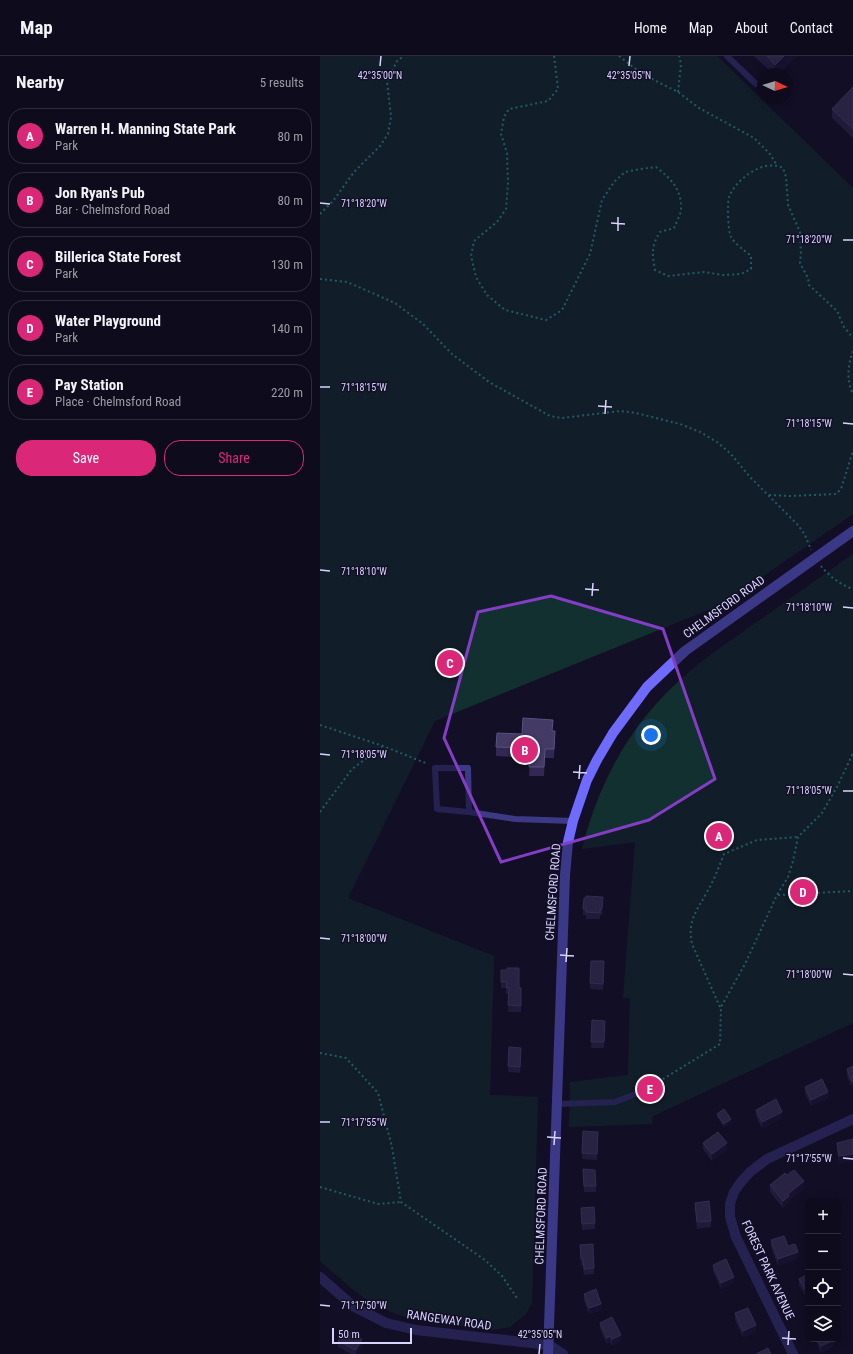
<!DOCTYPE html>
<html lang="en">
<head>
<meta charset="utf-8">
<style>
	:root { --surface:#0e0b1c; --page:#171425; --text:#f1f3f6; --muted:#9b9ba3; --line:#2e2b3b; --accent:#db2777 }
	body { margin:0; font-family:"Roboto Condensed",sans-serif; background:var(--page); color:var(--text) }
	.controls { position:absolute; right:12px; bottom:12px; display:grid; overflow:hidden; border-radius:8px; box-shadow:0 2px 10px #0003 }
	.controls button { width:36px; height:36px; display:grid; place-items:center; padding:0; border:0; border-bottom:1px solid var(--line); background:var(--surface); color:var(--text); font:20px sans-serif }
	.compass { position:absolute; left:437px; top:12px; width:36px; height:36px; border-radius:50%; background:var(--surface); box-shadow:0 2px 10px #0003; rotate:94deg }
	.scale { position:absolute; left:12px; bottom:10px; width:80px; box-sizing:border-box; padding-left:4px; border:2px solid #d9d4ff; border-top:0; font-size:11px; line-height:14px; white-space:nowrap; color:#d9d4ff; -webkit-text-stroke:3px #130f26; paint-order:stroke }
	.you { position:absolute; left:331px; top:679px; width:14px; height:14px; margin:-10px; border:3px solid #fff; border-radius:50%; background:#1a73e8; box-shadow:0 0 0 6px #1a73e833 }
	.badge { display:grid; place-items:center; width:26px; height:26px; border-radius:50%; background:var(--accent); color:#fff; font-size:13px; font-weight:700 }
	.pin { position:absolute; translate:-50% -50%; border:2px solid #fff; box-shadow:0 1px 4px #0006 }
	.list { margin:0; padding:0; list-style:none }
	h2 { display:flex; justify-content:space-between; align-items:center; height:52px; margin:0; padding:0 16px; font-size:17px }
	h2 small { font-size:13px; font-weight:400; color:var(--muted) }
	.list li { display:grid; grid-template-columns:26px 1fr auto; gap:12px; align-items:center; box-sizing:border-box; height:56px; margin:0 8px 8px; padding:0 8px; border:1px solid var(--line); border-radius:16px }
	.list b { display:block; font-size:15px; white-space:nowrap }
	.list p { margin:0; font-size:13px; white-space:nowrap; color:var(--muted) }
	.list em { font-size:13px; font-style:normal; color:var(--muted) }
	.actions { display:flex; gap:8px; padding:12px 16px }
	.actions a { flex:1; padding:9px 0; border:1px solid var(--accent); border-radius:16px; text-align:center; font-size:14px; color:var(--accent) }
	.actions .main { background:var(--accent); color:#fff }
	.icon { flex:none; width:22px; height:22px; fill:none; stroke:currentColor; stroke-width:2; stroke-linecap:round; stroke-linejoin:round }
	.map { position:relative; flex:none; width:533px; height:1298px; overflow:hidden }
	header { display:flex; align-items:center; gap:24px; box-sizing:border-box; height:56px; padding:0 20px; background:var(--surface); border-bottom:1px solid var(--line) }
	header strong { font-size:19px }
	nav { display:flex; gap:22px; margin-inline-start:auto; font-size:14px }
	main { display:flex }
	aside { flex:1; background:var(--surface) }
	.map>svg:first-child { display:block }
</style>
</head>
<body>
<header>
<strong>Map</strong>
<nav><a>Home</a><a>Map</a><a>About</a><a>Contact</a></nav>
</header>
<main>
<aside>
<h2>Nearby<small>5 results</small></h2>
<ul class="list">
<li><span class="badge">A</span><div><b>Warren H. Manning State Park</b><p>Park</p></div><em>80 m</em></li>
<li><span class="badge">B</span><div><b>Jon Ryan's Pub</b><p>Bar · Chelmsford Road</p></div><em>80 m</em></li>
<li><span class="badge">C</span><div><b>Billerica State Forest</b><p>Park</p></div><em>130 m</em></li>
<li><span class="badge">D</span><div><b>Water Playground</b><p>Park</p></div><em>140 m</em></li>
<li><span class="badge">E</span><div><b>Pay Station</b><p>Place · Chelmsford Road</p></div><em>220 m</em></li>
</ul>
<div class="actions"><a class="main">Save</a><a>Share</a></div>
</aside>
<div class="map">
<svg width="533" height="1298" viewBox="0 0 533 1298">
	<rect width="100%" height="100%" fill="#130f26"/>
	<!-- green -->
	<path fill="#12302f" d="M0 0H397L533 132V458L403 548 115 665 28 842 174 900 170 1039 218 1041 212 1246 206 1258 190 1271 172 1274 88 1262 66 1254 48 1245 30 1231 0 1205Z
		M533 498V967L333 1060 332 1068 249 1071 250 1026 308 1019 310 942H303L315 786 262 793C279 724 313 663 368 617 388 599 412 584 434 568 467 545 500 521 533 498Z"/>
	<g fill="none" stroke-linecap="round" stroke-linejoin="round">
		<!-- path -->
		<path stroke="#2fb8b0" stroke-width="2" stroke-dasharray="2 3" stroke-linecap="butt" d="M234 0 238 33 228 45 189 53 184 61 181 78 187 97 188 128 186 153 177 166 154 185 151 200 156 221 167 239 185 254 226 264 242 254 270 198 282 144 294 126 305 116 321 113 336 111C351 123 362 133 361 154 360 160 356 167 354 172L340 176C331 190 332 198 335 214L348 220 384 216 403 219 421 218 431 213V200C425 195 415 188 411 181 408 175 407 148 409 141 416 123 444 102 463 112L466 121 468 149 480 176 481 198 480 207 488 222 489 229 517 255 524 271 533 282
			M299 0 322 18 358 36 379 52 434 82 450 98 456 108
			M358 36 361 8 359 0
			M0 158 13 145 34 116 60 90 68 78 71 61 67 25 77 5 84 0
			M0 223 27 226 75 247 103 268 132 298 169 326 230 360 242 362 300 355 316 357 360 368 380 376 397 386 410 397 430 421 478 469 485 479 491 494
			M533 295C528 309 526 324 533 338
			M449 439 471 440 516 438 521 433 533 395
			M501 510C509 520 521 529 533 533
			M0 669 63 690 108 708
			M0 756 32 713 63 690
			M458 839 533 835
			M400 951 372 888C367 864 377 855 387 836 394 824 399 811 404 798L437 784 478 781
			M0 997 26 1002 58 1037 72 1091 81 1146 165 1204 182 1220 197 1242
			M330 1031 400 988 401 951 425 908 457 839 468 821 473 805 478 781 502 757 518 729 533 697
			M0 1131 58 1148 81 1146"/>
		<!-- service -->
		<path stroke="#3d3a85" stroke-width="6" d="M407 0 436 28
			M149 756 148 712H115L117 753 149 756 195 763 253 765
			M238 1048 295 1046 323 1035"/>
		<!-- minor -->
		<path stroke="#3d3a85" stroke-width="10" d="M473 1298 416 1181 410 1161V1148L414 1136 421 1126 430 1116 447 1103 533 1063"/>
		<!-- tertiary -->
		<path stroke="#3d3a85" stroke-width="10" d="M0 1221 33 1250 66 1267 96 1274 229 1289 243 1298"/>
		<!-- secondary -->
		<path stroke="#6f6bff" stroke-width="10" d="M228 1298 245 819 248 786 253 765 267 724 277 704 293 677 327 631 365 595 533 475"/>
	</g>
	<!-- wall -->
	<path fill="#312854" d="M434 0H476L458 18H453Z
		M533 31V82L512 62V53Z
		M233 675 235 685 234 702H225L224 720H209L210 702 176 700V691L202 678Z
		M283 841 282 859H280V863H266V859H263V853Z
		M284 912 283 934 270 933V927Z
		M181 914 199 932H201V956H188L189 938H186V932H181Z
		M272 964 285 965 284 992H271Z
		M189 991 201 998 200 1017 188 1016Z
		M533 1010 532 1032 527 1020V1013Z
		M485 1031 508 1042 491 1050 485 1037Z
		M436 1054 462 1062 442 1072 436 1060Z
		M397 1058 411 1066 404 1071 397 1061Z
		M278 1076 277 1104 262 1103V1097Z
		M533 1083 519 1107 517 1093V1087Z
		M383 1087 407 1094 392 1105 383 1093Z
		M263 1113 276 1130V1136H264Z
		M450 1129 484 1132 469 1144V1146L463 1152 450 1136Z
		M375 1147 391 1165V1171L377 1173 375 1153Z
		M261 1152 275 1167V1173L262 1174Z
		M451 1184 478 1202 458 1210 451 1191Z
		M260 1189 274 1212V1218L264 1219 263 1209 261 1210Z
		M393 1209 414 1227 401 1233 393 1215Z
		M488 1218V1245L479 1229V1223Z
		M264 1238 281 1254 269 1258 264 1244Z
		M415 1257 436 1276 423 1281 415 1264Z
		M280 1267 301 1285 292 1290 290 1286 287 1288 280 1273Z
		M495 1283H513L514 1290 501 1297Z
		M18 1285 42 1289 38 1298H31L18 1291Z"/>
	<!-- shaded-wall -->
	<path fill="#1d163a" d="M464 0H476L458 18H455V9Z
		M508 1036V1042L491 1050V1044Z
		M462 1056V1062L442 1072V1066Z
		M411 1063V1066L404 1071V1068Z
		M407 1087V1094L392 1105V1098Z
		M533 1098V1104L519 1107V1100Z
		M484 1125V1132L469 1144V1146L463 1152V1145L468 1138Z
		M478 1196V1202L458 1210V1203Z
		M414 1221V1227L401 1233V1227Z
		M281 1248V1254L269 1258V1252Z
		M436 1269V1276L423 1281V1275Z
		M301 1279V1285L292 1290V1283Z
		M290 1280V1286L287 1288V1282Z
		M42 1283V1289L38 1298H36V1294Z
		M514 1284V1290L501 1297V1290Z"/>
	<!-- building -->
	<path fill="#433a66" stroke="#5a527e" d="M447 0H464L455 9Z
		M533 31V73L512 53Z
		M203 662 233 664 232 675H235L234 693H225L224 711H209L210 692 176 691 177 677 202 678Z
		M266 840 283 841 282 853H280V857L266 856V853H263L264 842H266Z
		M271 905H284L283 928 270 927Z
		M187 912H199V932H201V950L188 949 189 932H186L187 926H181V914H187Z
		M272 964 285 965 284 986H271Z
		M189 991 201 992 200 1011 188 1010Z
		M533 1010V1026H532L527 1013Z
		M502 1023 508 1036 491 1044 485 1031Z
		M456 1043 462 1056 442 1066 436 1054Z
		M404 1053 411 1063 404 1068 397 1058Z
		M263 1075 278 1076 277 1098 262 1097Z
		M398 1076 407 1087 392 1098 383 1087Z
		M533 1083V1098L519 1100 517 1087Z
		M263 1113 275 1114 276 1130H264Z
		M474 1114 484 1125 468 1138 469 1140 463 1145 450 1129 465 1117 467 1119Z
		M389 1145 391 1165 377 1166 375 1147Z
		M274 1151 275 1167 262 1168 261 1152Z
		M464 1180 468 1190 475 1188 478 1196 458 1203 451 1184Z
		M273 1188 274 1212 264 1213 263 1203H261L260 1189Z
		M406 1203 414 1221 401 1227 393 1209Z
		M488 1218V1239L479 1223Z
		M276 1233 281 1248 269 1252 264 1238Z
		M428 1252 436 1269 423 1275 415 1257Z
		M292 1261 301 1279 292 1283 290 1280 287 1282 280 1267Z
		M24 1274 42 1283 36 1294 18 1285Z
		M498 1283H513L514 1284 501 1290Z
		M448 1292 451 1298H436Z"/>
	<!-- marked area -->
	<path d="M0 0H533V1298H0ZM231 540 343 573 395 723 329 764 181 806 124 682 158 556Z" fill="#130f26" fill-opacity=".55" fill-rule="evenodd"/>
	<path fill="none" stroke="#843dc5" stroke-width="3" stroke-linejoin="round" d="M231 540 343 573 395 723 329 764 181 806 124 682 158 556Z"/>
	<!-- ticks -->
	<path fill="none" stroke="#d9d4ff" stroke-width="1.5" d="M60 10 61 0M309 10 310 0M0 147 10 148M291 167 305 168M298 175V161M523 184H533M0 331H10M278 350 292 351M285 358 286 344M523 367 533 368M0 514 10 515M265 533 279 534M272 540 273 527M523 551 533 552M0 698 10 699M253 716 267 717M259 723 260 709M523 735H533M0 882 10 883M240 899 254 900M246 906 247 892M523 918 533 919M0 1066H10M227 1081 241 1082M234 1089 235 1075M523 1102 533 1103M0 1249 10 1250M462 1282 476 1283M468 1289 469 1275M219 1298 220 1288"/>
	<g text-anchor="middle" stroke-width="3" stroke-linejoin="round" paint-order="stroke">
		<!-- street labels -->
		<g font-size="12" fill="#d9d4ff" stroke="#130f26">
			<text transform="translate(404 551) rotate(-36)" y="4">CHELMSFORD ROAD</text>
			<text transform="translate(233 836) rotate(-86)" y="4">CHELMSFORD ROAD</text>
			<text transform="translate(221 1160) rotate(-88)" y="4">CHELMSFORD ROAD</text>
			<text transform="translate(448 1214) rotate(65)" y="4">FOREST PARK AVENUE</text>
			<text transform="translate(129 1264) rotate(8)" y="4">RANGEWAY ROAD</text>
		</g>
	</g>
	<g font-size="10" text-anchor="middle" fill="#d9d4ff" stroke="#130f26" stroke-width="3" stroke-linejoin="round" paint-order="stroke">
		<text x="60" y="23">42°35'00"N</text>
		<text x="309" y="23">42°35'05"N</text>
		<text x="44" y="151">71°18'20"W</text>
		<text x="489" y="187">71°18'20"W</text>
		<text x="44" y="335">71°18'15"W</text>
		<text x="489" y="371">71°18'15"W</text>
		<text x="44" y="519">71°18'10"W</text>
		<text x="489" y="555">71°18'10"W</text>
		<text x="44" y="702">71°18'05"W</text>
		<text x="489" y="738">71°18'05"W</text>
		<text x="44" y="886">71°18'00"W</text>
		<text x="489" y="922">71°18'00"W</text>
		<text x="44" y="1070">71°17'55"W</text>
		<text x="489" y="1106">71°17'55"W</text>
		<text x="44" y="1253">71°17'50"W</text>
		<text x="220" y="1282">42°35'05"N</text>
	</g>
</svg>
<div class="controls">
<button>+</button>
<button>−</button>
<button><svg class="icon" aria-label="locate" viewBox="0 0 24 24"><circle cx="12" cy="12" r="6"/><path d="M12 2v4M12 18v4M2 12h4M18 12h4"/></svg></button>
<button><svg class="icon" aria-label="layers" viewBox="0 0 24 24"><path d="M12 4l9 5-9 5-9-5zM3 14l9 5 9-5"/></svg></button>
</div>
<svg class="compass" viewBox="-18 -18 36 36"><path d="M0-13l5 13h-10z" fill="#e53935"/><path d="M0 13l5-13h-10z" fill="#9b9ba3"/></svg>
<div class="scale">50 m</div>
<div class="you"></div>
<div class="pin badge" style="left:399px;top:780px">A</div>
<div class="pin badge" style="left:205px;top:694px">B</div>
<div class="pin badge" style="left:130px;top:607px">C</div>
<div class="pin badge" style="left:483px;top:836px">D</div>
<div class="pin badge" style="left:330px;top:1033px">E</div>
</div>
</main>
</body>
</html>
